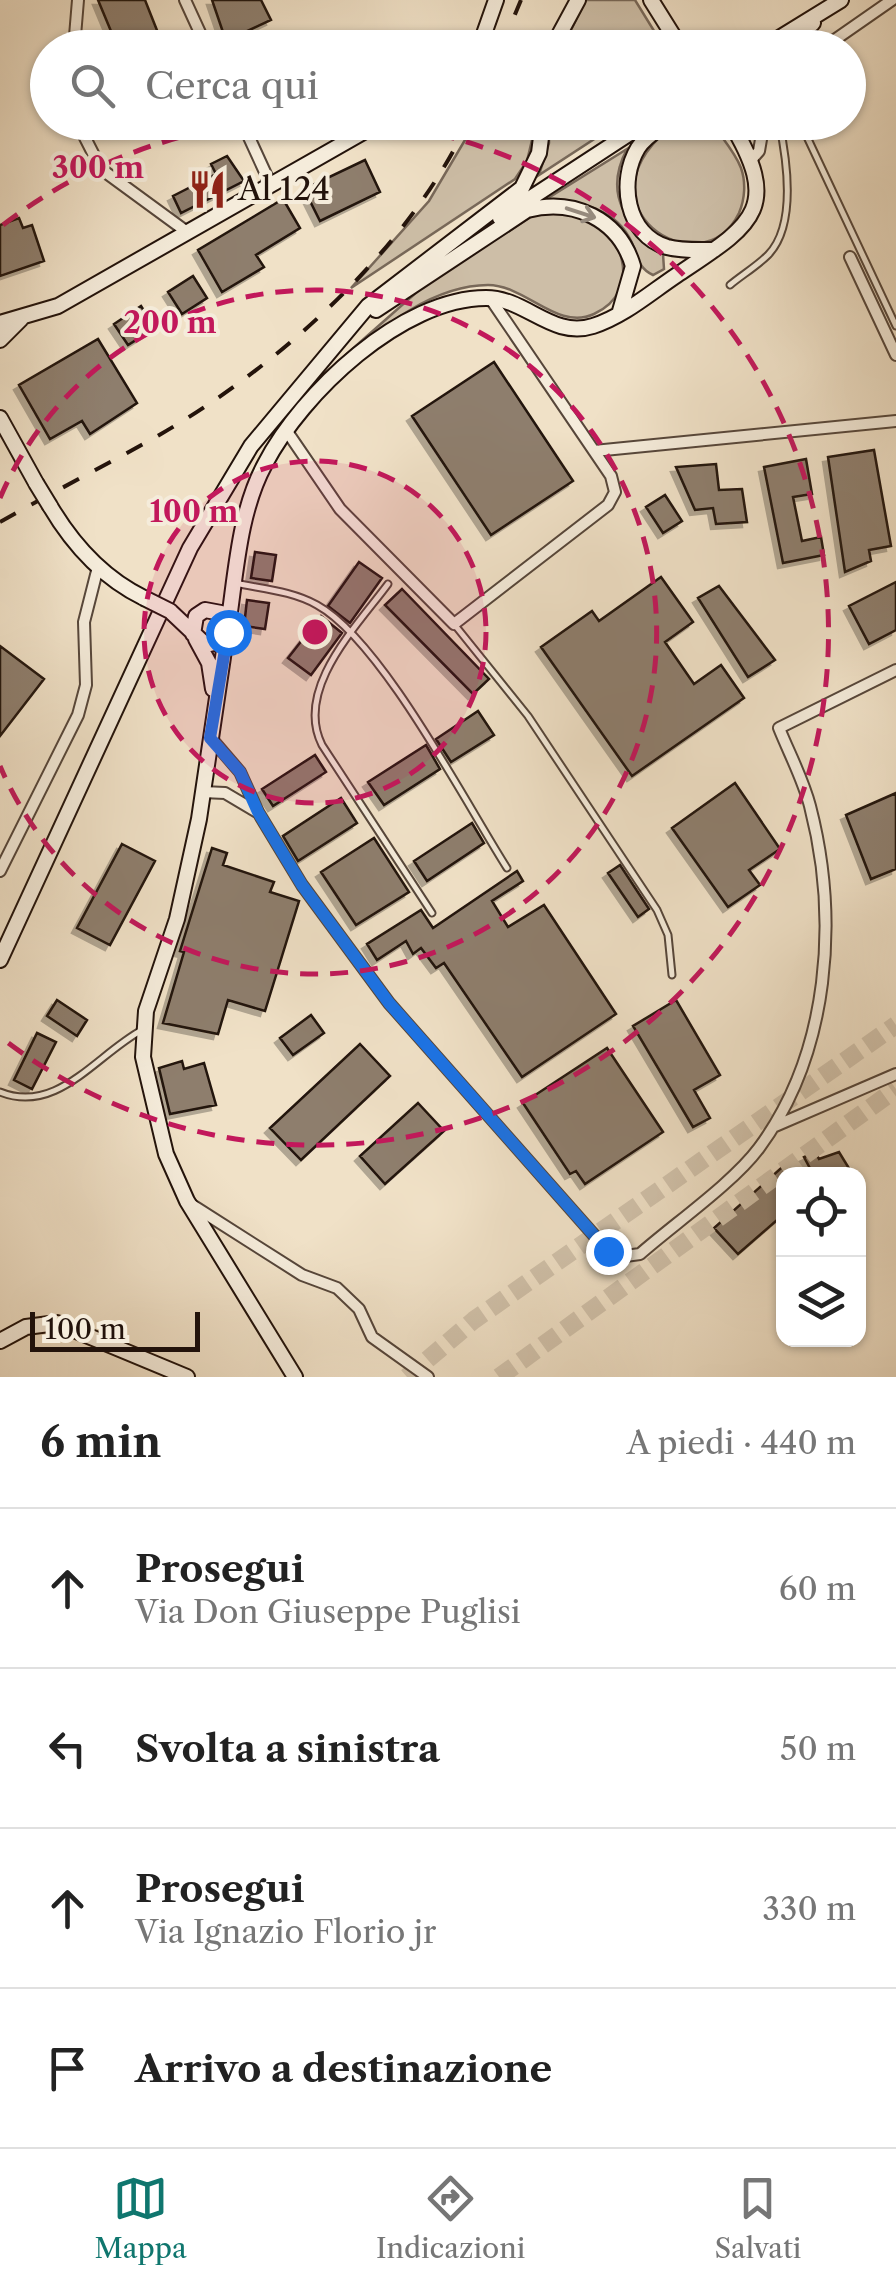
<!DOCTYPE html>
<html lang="it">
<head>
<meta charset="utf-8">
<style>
	:root { --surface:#fff; --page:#f2f2f2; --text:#222; --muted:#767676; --line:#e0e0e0; --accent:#0f766e }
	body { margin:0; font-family:"Libre Caslon Text",serif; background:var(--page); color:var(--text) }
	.controls { position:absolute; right:30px; bottom:30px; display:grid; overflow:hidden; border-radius:20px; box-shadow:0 2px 8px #0004 }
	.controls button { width:90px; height:90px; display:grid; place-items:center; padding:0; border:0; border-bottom:2px solid var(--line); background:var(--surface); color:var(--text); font:50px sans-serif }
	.scale { position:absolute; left:30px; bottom:25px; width:170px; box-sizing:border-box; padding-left:10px; border:5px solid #23130b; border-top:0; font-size:28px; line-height:35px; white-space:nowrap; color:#23130b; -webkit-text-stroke:8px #f5ecdb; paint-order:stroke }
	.stop { position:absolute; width:30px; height:30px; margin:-22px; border:8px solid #1a73e8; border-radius:50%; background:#fff }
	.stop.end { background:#1a73e8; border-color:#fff; box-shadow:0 2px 10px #0008 }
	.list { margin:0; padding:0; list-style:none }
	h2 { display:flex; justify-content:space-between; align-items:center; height:130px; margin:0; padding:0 40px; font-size:42px }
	h2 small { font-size:32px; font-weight:400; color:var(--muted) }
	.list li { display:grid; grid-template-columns:65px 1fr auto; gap:30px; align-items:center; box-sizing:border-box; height:160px; padding:0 40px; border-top:2px solid var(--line) }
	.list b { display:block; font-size:38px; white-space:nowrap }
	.list p { margin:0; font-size:32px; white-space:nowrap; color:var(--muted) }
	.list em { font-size:32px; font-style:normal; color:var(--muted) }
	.icon { flex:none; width:55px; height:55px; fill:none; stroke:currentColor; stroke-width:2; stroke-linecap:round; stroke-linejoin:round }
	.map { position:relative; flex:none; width:896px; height:1377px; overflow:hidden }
	.search { position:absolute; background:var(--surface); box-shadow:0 2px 8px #0004; left:30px; right:30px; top:30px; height:110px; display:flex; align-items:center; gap:25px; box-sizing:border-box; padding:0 35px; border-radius:55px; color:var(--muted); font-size:38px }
	.sheet { height:770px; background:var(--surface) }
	nav { display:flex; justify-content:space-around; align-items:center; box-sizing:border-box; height:140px; border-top:2px solid var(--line); background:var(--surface); font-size:28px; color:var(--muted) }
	nav a { display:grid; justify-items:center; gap:5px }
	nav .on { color:var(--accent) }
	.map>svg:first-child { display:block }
</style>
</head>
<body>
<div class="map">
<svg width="896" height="1377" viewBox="0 0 896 1377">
	<defs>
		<filter id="shadow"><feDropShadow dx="-5" dy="5" stdDeviation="0" flood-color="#0004"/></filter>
	</defs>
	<rect width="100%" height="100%" fill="#f0e1c7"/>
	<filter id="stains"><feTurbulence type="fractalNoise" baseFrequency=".002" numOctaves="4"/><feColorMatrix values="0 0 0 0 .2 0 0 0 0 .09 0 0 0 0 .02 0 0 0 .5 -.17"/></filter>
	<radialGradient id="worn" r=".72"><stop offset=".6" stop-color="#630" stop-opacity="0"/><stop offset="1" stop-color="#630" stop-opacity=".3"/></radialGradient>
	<!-- green -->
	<path fill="#cdbea7" stroke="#786859" stroke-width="2.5" d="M586 0H635L664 47 562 48Z
		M475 123H536L527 161 515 179 351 288 429 201Z
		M549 123 608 130 539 175 549 143Z
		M676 123H712C721 137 735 152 741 168 746 182 745 199 739 213 701 291 567 205 676 123Z
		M627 149C602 196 628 225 663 254L664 269 653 275C638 268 638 257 632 243 617 209 579 200 545 200Z
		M537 213C549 213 563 211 575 214 623 224 645 291 594 314 557 331 526 285 488 285 426 285 369 339 323 375L427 283Z"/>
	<!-- building -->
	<path fill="#8e7e6d" stroke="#23130b" stroke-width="2.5" filter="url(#shadow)" d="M98 0H145L164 48H118Z
		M212 0H261L271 20 226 41Z
		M227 156 244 181 181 213 173 196 216 174 211 164Z
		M365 160 380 192 320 221 304 189Z
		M283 199 300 228 256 255 264 267 222 292 198 250Z
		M19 218 23 228 32 225 44 261 0 276V225Z
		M193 276 207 298 182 314 168 292Z
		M141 306 155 328 128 345 114 324Z
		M98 339 137 403 90 434 82 421 50 439 19 385Z
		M494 362 573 481 491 535 412 416Z
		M874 450 891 546 869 550 871 561 845 572 828 457Z
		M806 459 812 494 793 497 802 541 821 537 824 555 783 563 764 467Z
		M716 464 719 490 742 489 747 522 716 524 713 508 695 510 676 467Z
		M665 495 682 521 663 533 646 507Z
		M255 552 276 555 272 581 251 578Z
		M359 562 382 578 350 623 328 606Z
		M661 577 693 622 665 642 694 684 721 665 744 698 632 776 541 647 592 611 599 621Z
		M896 582V630L869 644 849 606Z
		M719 586 775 660 748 677 698 598Z
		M402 589 489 679 473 694 385 605Z
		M247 600 269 603 265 629 244 626Z
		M321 616 342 633 311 675 288 658Z
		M0 646 44 679 0 736Z
		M478 711 494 735 451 762 436 739Z
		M426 745 440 769 384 805 368 782Z
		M315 755 326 772 273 806 262 789Z
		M735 783 780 849 749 870 760 885 728 907 672 828Z
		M896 793V869L871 879 846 815Z
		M341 798 357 823 298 861 283 836Z
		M472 823 484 843 427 881 414 861Z
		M374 838 409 892 356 925 321 872Z
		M122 844 155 861 110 945 77 928Z
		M212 848 227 853 223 865 274 882 270 892 299 901 265 1011 228 1000 218 1034 163 1023 184 952 180 951Z
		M620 865 649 909 638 917 608 873Z
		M517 871 523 881 492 901 508 927 544 905 616 1014 522 1077 444 963 436 968 421 948 413 954 406 941 377 960 367 944 421 910 433 928Z
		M57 1000 87 1020 77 1036 47 1016Z
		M676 1000 720 1075 694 1090 710 1118 693 1127 633 1026Z
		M311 1015 324 1033 293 1055 280 1038Z
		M37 1033 56 1042 32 1089 14 1080Z
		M360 1044 390 1076 301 1160 270 1128Z
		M607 1048 663 1132 585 1184 576 1171 570 1174 523 1103Z
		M182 1061 184 1069 204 1063 216 1105 170 1114 159 1068Z
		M418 1103 444 1131 385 1184 360 1156Z
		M815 1152 819 1159 839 1152 850 1170 813 1174 804 1157Z
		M788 1162 799 1174H784V1214L738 1254 714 1228Z"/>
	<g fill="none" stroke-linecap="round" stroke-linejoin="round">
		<!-- highway-tunnel -->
		<path stroke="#d1c2ab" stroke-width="18" stroke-dasharray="18 9" stroke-linecap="butt" d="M407 1377 474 1320 896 1025
			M499 1377 896 1089"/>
		<defs>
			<path id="lane" d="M800 122 896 326
				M730 285C742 275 757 266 768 255 797 225 787 160 779 122
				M235 583C263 589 292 591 317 605 381 640 465 802 507 868
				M388 584C357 626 294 689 322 745L432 913
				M454 624 528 716 657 910 668 935 672 975
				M0 1092C57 1115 96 1055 142 1030"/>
			<path id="street" d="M185 0 207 48
				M74 48 78 0
				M823 48 892 0
				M77 122 101 169 187 232
				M242 122 270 183
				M751 160 759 151 764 122
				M850 257 896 355
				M286 430 340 509 454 624 608 505 615 492 611 476 490 298
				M594 451 896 421
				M210 737 240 772 258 812 302 885 389 1003 608 1251 618 1257 640 1254C674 1224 733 1183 759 1148 830 1052 839 918 810 806 803 779 789 753 779 728L896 670
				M203 792 225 793 257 812
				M0 871 78 715 86 685 84 622 98 567
				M773 1127 896 1074
				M192 1205 302 1275 337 1288 359 1309 372 1337 428 1377"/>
			<path id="secondary" d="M651 0 681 48
				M479 48 496 0
				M552 48 578 0
				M763 48 841 0
				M783 48 813 23
				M596 122H621
				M668 122C657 130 645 137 638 148 618 181 626 235 667 247 682 251 698 250 714 250
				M500 218 647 122
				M376 310 527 210C574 198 619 219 633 266L620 311
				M0 323 58 306 381 122
				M0 340 21 319
				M0 418 36 483
				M50 506C73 545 103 578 144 598
				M170 611 206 645 222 641 227 621 221 613 205 610 196 616 193 634
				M228 626C236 573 239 512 265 464 302 393 402 298 486 298 526 298 552 339 593 326 624 316 650 293 677 275 750 226 784 210 730 122
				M226 637 199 819 177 919 146 1011 143 1057 166 1154 187 1201 295 1377
				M196 639 209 663 213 689
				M0 960 190 548 251 446 368 306 522 188 539 153 543 122
				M0 1341 26 1327 57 1323 187 1377"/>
		</defs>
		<!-- lane casing -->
		<use href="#lane" stroke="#56463a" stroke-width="9"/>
		<!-- street casing -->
		<use href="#street" stroke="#56463a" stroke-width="14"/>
		<!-- secondary casing -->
		<use href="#secondary" stroke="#23130b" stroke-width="18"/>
		<!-- lane -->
		<use href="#lane" stroke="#f5ecdb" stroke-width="5"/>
		<!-- street -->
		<use href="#street" stroke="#f5ecdb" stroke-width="10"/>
		<!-- secondary -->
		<use href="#secondary" stroke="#f5ecdb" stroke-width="14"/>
		<!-- rail -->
		<path stroke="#23130b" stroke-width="4" stroke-dasharray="18 18" stroke-linecap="butt" d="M501 48 521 0
			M0 522C53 492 108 464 161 434 280 365 409 249 468 122"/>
		<defs>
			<path id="secondary-bridge" d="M36 483 50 506
				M144 598 170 611"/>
		</defs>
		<!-- secondary-bridge casing -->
		<use href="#secondary-bridge" stroke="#23130b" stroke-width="18" stroke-linecap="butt"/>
		<!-- secondary-bridge -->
		<use href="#secondary-bridge" stroke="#f5ecdb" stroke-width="14"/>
	</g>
	<!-- one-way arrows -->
	<defs><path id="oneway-shaft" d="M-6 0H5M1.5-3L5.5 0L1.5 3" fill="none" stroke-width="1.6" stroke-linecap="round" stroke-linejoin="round" transform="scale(2.5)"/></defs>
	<use stroke="#968a7d" href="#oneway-shaft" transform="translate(581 213) rotate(18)"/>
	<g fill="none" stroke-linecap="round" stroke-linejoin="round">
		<!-- route -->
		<path stroke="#1a73e8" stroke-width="12" d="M228 632 210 738 240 772 258 812 302 885 389 1003 608 1251"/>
	</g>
	<!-- distance rings -->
	<circle cx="315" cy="632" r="171" fill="#c2185b" fill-opacity=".12"/>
	<g fill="none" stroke="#c2185b" stroke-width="5" stroke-dasharray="18 12">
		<circle cx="315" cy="632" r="171"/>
		<path d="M0 498A342 342 0 1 1 0 766"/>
		<path d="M3 225A513 513 0 0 1 252 123M378 123A513 513 0 1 1 3 1039"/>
	</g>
	<!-- icons -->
	<defs>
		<symbol id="restaurant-bare" viewBox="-9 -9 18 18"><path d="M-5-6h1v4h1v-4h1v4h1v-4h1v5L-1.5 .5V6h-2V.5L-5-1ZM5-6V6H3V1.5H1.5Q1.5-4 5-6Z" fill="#8f2418" stroke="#f5ecdb" stroke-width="2.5" paint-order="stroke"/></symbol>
	</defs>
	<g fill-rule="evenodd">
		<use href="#restaurant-bare" x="180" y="162" width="55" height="55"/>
	</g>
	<g text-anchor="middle" stroke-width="8" stroke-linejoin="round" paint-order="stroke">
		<!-- poi labels -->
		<g font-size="32" fill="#23130b" stroke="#f5ecdb" text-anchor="start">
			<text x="238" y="200">Al 124</text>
		</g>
	</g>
	<circle cx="315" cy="632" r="15" fill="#c2185b" stroke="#f5ecdb" stroke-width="5"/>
	<g font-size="30" text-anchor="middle" font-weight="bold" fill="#c2185b" stroke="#f5ecdb" stroke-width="8" stroke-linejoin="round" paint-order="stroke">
		<text x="98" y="178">300 m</text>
		<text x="170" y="333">200 m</text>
		<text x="194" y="522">100 m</text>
	</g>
	<rect width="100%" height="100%" filter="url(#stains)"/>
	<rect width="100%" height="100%" fill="url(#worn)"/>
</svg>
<div class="controls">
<button><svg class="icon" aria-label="locate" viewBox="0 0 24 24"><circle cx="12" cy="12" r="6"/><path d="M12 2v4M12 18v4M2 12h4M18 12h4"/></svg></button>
<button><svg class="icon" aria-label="layers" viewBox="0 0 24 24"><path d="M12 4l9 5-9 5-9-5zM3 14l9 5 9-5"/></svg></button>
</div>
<div class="scale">100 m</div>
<div class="stop" style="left:228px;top:632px"></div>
<div class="stop end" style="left:608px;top:1251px"></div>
<div class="search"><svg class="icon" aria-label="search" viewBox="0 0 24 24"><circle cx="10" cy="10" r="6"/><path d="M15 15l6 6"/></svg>Cerca qui</div>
</div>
<section class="sheet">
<h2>6 min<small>A piedi · 440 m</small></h2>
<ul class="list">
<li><svg class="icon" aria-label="ahead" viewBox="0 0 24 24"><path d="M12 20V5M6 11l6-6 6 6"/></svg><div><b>Prosegui</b><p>Via Don Giuseppe Puglisi</p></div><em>60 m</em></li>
<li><svg class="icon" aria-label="left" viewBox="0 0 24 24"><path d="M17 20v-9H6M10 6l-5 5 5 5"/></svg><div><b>Svolta a sinistra</b></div><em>50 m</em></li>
<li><svg class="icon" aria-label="ahead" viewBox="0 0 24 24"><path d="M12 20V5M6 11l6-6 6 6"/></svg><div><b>Prosegui</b><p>Via Ignazio Florio jr</p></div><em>330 m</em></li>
<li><svg class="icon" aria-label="arrive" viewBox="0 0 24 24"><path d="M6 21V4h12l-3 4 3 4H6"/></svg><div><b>Arrivo a destinazione</b></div></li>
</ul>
</section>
<nav>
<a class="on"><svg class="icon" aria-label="map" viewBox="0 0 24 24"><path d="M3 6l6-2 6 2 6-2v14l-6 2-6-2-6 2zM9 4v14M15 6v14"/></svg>Mappa</a>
<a><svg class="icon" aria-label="directions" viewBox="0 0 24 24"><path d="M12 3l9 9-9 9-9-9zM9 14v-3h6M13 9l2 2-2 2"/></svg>Indicazioni</a>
<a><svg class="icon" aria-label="saved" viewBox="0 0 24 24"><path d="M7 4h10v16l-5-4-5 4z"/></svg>Salvati</a>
</nav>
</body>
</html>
